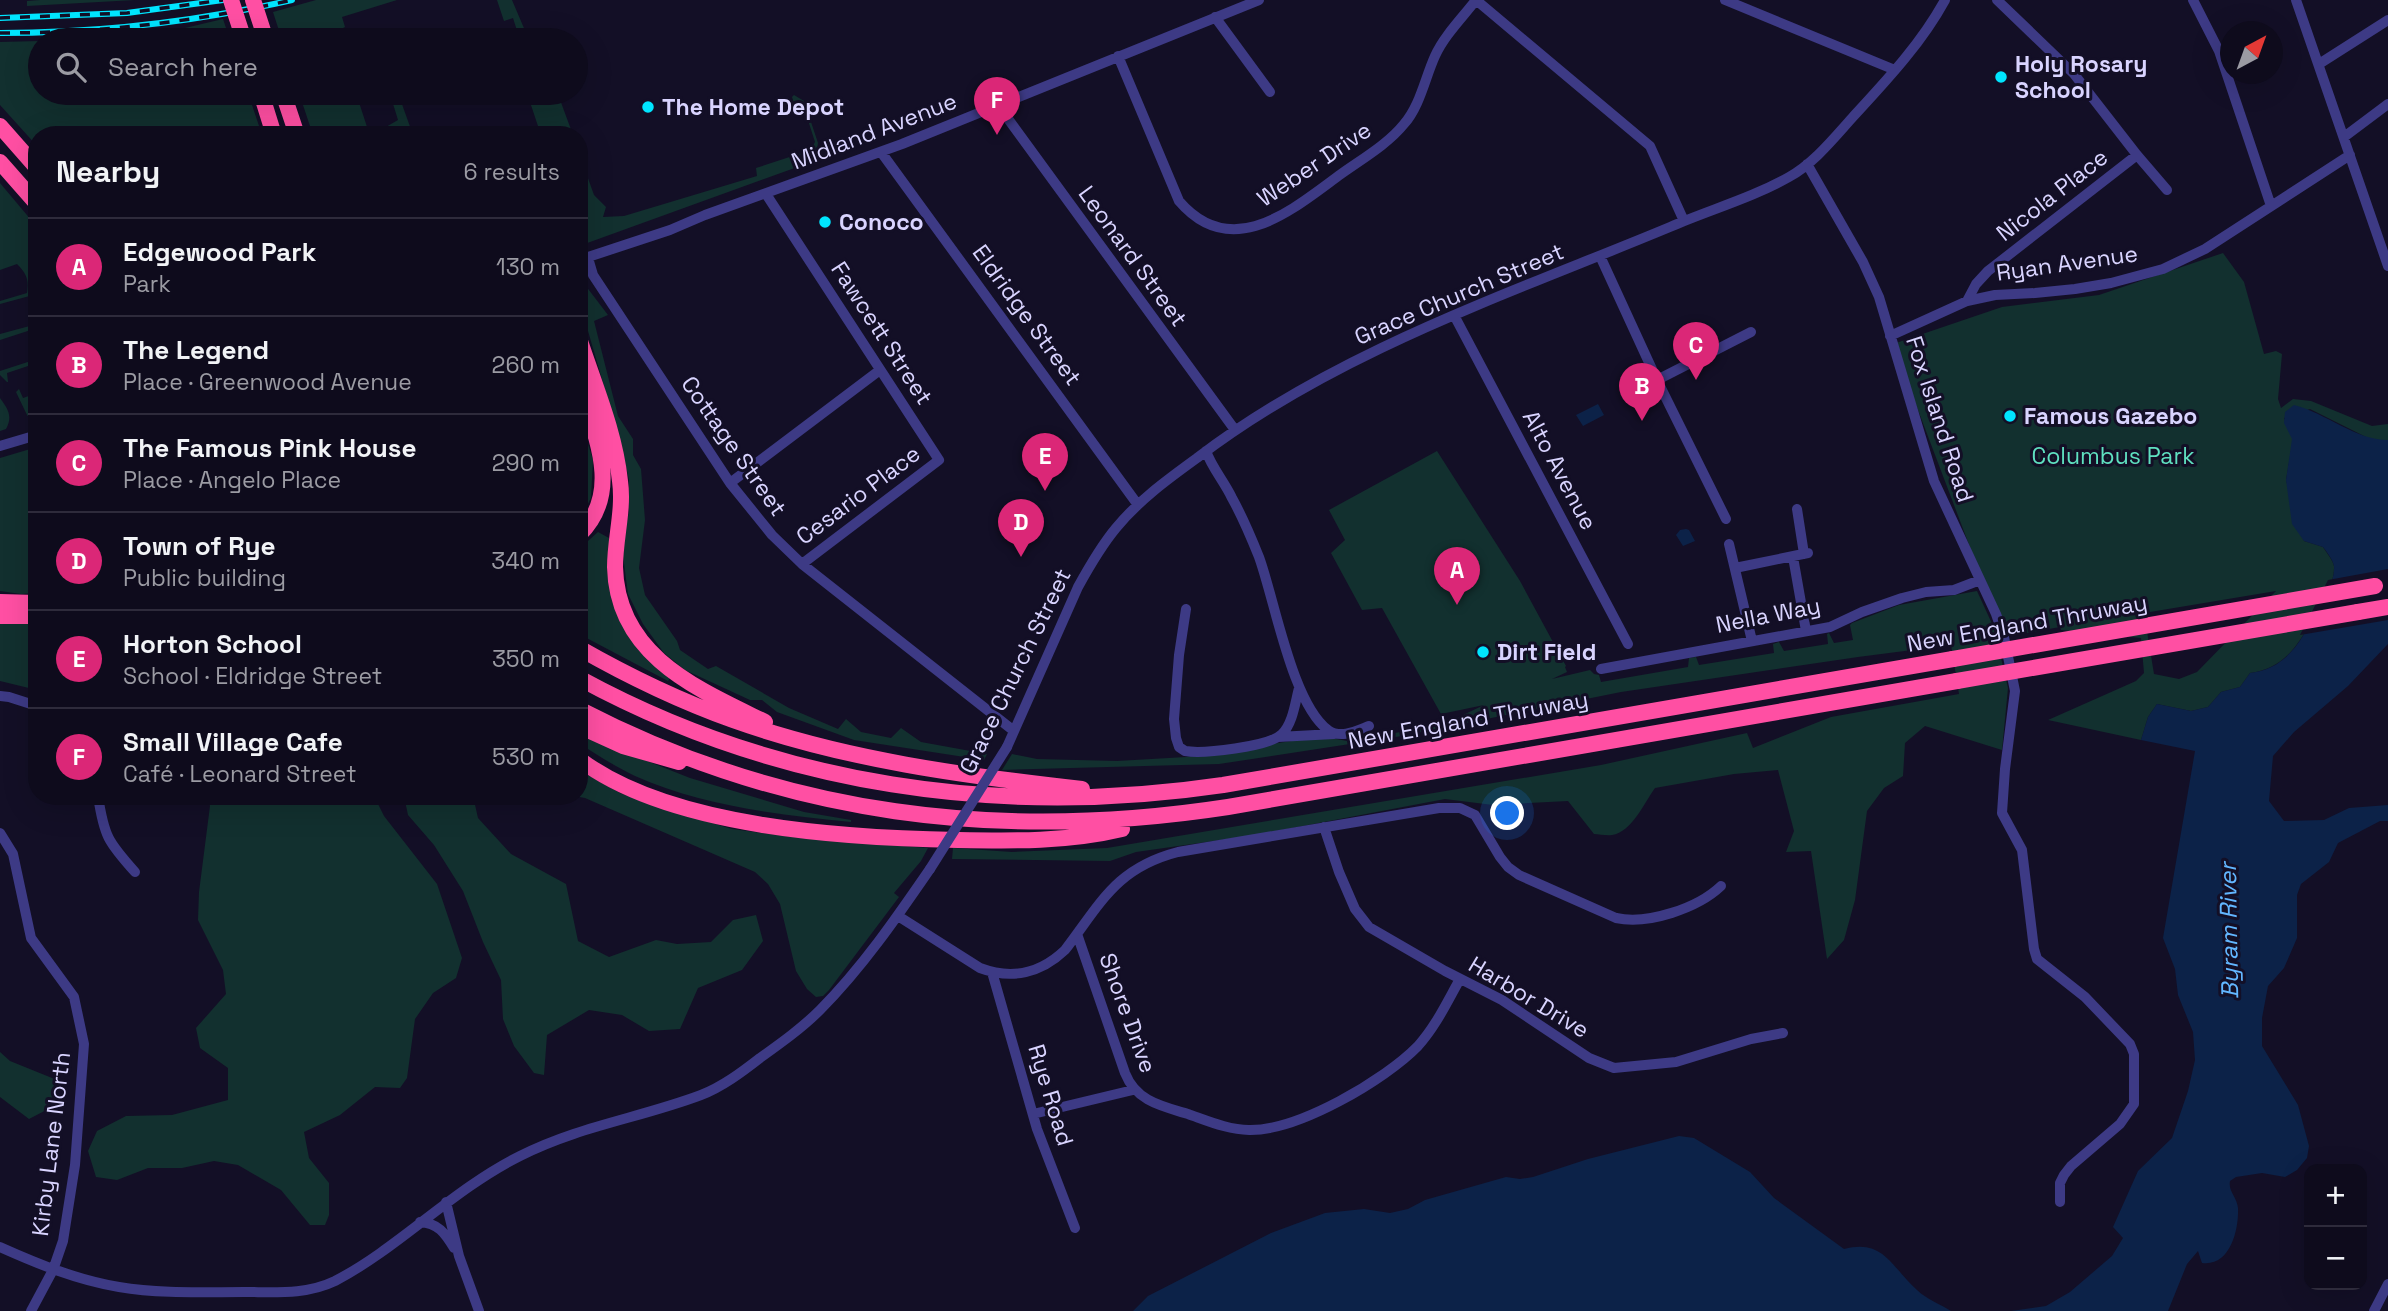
<!DOCTYPE html>
<html lang="en">
<head>
<meta charset="utf-8">
<style>
	:root { --surface:#0e0b1c; --page:#171425; --text:#f1f3f6; --muted:#9b9ba3; --line:#2e2b3b; --accent:#db2777 }
	body { margin:0; font-family:"Space Grotesk",sans-serif; background:var(--page); color:var(--text) }
	.controls { position:absolute; right:21px; bottom:21px; display:grid; overflow:hidden; border-radius:14px; box-shadow:0 7px 28px #0002 }
	.controls button { width:63px; height:63px; display:grid; place-items:center; padding:0; border:0; border-bottom:2px solid var(--line); background:var(--surface); color:var(--text); font:35px sans-serif }
	.compass { position:absolute; left:2220px; top:21px; width:63px; height:63px; border-radius:50%; background:var(--surface); box-shadow:0 7px 28px #0002; rotate:41deg }
	.you { position:absolute; left:1508px; top:814px; width:24px; height:24px; margin:-18px; border:5px solid #fff; border-radius:50%; background:#1a73e8; box-shadow:0 0 0 10px #1a73e833 }
	.badge { display:grid; place-items:center; width:46px; height:46px; border-radius:50%; background:var(--accent); color:#fff; font-size:23px; font-weight:700 }
	.pin { position:absolute; translate:-50% -58px; filter:drop-shadow(0 2px 4px #0008) }
	.pin::after { content:''; position:absolute; top:37px; width:24px; height:21px; background:inherit; clip-path:polygon(0 0,100% 0,50% 100%) }
	.list { margin:0; padding:0; list-style:none }
	h2 { display:flex; justify-content:space-between; align-items:center; height:91px; margin:0; padding:0 28px; font-size:30px }
	h2 small { font-size:23px; font-weight:400; color:var(--muted) }
	.list li { display:grid; grid-template-columns:46px 1fr auto; gap:21px; align-items:center; box-sizing:border-box; height:98px; padding:0 28px; border-top:2px solid var(--line) }
	.list b { display:block; font-size:26px; white-space:nowrap }
	.list p { margin:0; font-size:23px; white-space:nowrap; color:var(--muted) }
	.list em { font-size:23px; font-style:normal; color:var(--muted) }
	.icon { flex:none; width:38px; height:38px; fill:none; stroke:currentColor; stroke-width:2; stroke-linecap:round; stroke-linejoin:round }
	.map { position:relative; flex:none; width:2388px; height:1311px; overflow:hidden }
	.search { position:absolute; background:var(--surface); box-shadow:0 7px 28px #0002; left:28px; top:28px; width:560px; height:77px; display:flex; align-items:center; gap:18px; box-sizing:border-box; padding:0 24px; border-radius:38px; color:var(--muted); font-size:26px }
	.panel { position:absolute; background:var(--surface); box-shadow:0 7px 28px #0002; left:28px; top:126px; width:560px; height:679px; border-radius:28px }
	.map>svg:first-child { display:block }
</style>
</head>
<body>
<div class="map">
<svg width="2388" height="1311" viewBox="0 0 2388 1311">
	<rect width="100%" height="100%" fill="#130f26"/>
	<!-- green -->
	<path fill="#12302f" fill-rule="evenodd" d="M40 0H135L27 6V1Z
		M316 0H397L342 17 345 27 337 31 340 40H282L273 12Z
		M497 0H512L529 40H520L513 18 504 21Z
		M223 19 230 40H71L168 32Z
		M40 41V93H248L262 135H37V146L0 105V42Z
		M299 93H356L368 130 375 128 379 131 398 120 390 94 383 96 380 94 398 93 413 135H313Z
		M527 93H547L548 101 559 97 573 135H541Z
		M794 95 804 101 818 143 816 156 803 165 579 246V153L594 195 606 207 603 217 624 216 757 176 756 168 811 150 815 142 806 114 802 112 800 102 794 103 792 97Z
		M0 183 37 227V294L0 304V301L27 293C29 280 27 274 17 264L0 270Z
		M2223 253 2244 282 2264 354 2276 351 2282 354 2278 399 2281 408 2293 399 2311 401 2372 426 2388 424V440H2372L2310 409 2284 418 2293 439 2286 480 2304 541 2323 547C2326 552 2333 560 2334 566 2335 581 2326 595 2319 607 2302 638 2289 668 2250 673L2240 687 2221 692 2208 707 2191 711 2157 704 2148 717 2141 740 2048 720 2136 681 2144 673 2141 638 2061 630 2060 627 2004 637 1893 344 2002 307 2099 295ZM2276 591 2197 672 2179 679 2154 674 2144 613Z
		M579 277 608 315 594 321 618 416 633 439V455L641 469 645 520 639 568 645 595 677 641 680 650 708 669 716 666 789 708 838 729 846 719 861 732 891 738 901 728 921 742 987 754 984 760 854 740 777 712 762 700H750L685 670 664 653 643 624 628 594 622 548 629 512V480L622 448 579 300Z
		M37 324V328L0 340V334Z
		M37 359V363L7 373 8 382H7L0 375V371Z
		M19 389 23 398 37 393V419L32 421 27 415 16 392Z
		M0 398C8 409 13 416 6 429L0 431Z
		M579 415 593 460 591 498 579 521Z
		M37 447V593L21 594 0 591V458Z
		M1437 451 1520 581 1566 666 1565 667 1567 672 1552 679 1590 670 1594 674 1599 675 1601 682 1688 667 1689 658 1696 657 1699 665 1774 653 1773 644 1779 642 1784 651 1828 644 1827 634 1829 633 1834 643 1853 640 1850 625 1852 623 1899 605 1977 591 1994 628 2008 688 2002 750 1925 726 1905 743 1903 776 1884 788 1867 811 1855 900 1844 940 1827 959 1811 851 1786 852 1794 831 1778 770 1734 774 1655 788C1644 803 1632 832 1612 835 1607 836 1599 834 1594 834L1568 801 1493 805 1445 799 1256 835 1136 852 1110 861 952 859 953 848 1012 852 1107 848 1601 765 1747 733 1753 748 1831 717 1959 694 1951 645 1858 657 1621 692 1402 736 1219 764 1002 770 1012 754 1037 759 1117 761 1186 757 1305 739 1326 737 1347 741 1442 725 1484 705 1441 714 1382 608 1362 610 1331 553 1345 540 1329 510Z
		M598 532 609 538 611 581 670 678 668 681 579 634V549Z
		M37 623V690L0 681V624Z
		M579 734 690 778 804 812 851 820V822C778 815 703 806 635 776 616 767 597 755 579 743Z
		M579 770 620 793 662 808 732 829 801 838 928 848 921 861 894 893 899 897 829 990 823 996 816 997 807 989 796 971 780 904 768 884 755 872 585 798 574 796H579Z
		M207 796H374L384 816 437 884 462 958 456 978 433 993 415 1019 407 1078 400 1088 375 1087 340 1115 304 1132 309 1158 329 1183V1215L325 1225H310L281 1190 238 1165 214 1161 182 1168H148L117 1180 96 1177 88 1151 97 1131 126 1116 172 1115 228 1100V1068L200 1048 196 1028 226 994 223 970 198 920 199 892 210 806Z
		M404 796H473L478 818 511 854 566 884 578 941 609 957 656 940 677 944 711 942 733 920 756 915 763 941 742 970 698 988 680 1029 649 1031 622 1015 589 1010 547 1035 544 1075 534 1073 514 1046 503 1019 501 980 483 942 463 891 434 845 408 815Z
		M0 1052 10 1061 57 1080 56 1105 29 1119 0 1097Z"/>
	<!-- water -->
	<path fill="#0c2248" d="M1598 404 1604 415 1583 426 1576 415Z
		M2294 405C2326 413 2355 440 2388 440V644L2348 686 2294 732 2273 756 2269 801 2284 821 2324 820 2349 808 2388 805V821H2380L2338 843 2329 862 2301 884 2297 895V938L2284 968 2268 986 2262 1018V1046L2298 1105 2309 1146 2307 1158 2297 1170 2285 1177 2262 1173 2236 1177 2230 1181C2228 1192 2237 1197 2238 1208 2239 1230 2230 1267 2202 1263L2198 1251 2187 1264 2168 1311H2011L2046 1306 2070 1292 2112 1256 2123 1238 2113 1227 2138 1171 2172 1138 2188 1091 2195 1060 2193 1032 2178 995 2175 969 2163 938 2195 751 2141 740 2148 717 2157 704 2191 711 2208 707 2221 692 2240 687 2250 673C2289 668 2302 639 2319 607 2326 595 2335 581 2334 566 2333 560 2327 552 2323 547L2304 541 2292 524 2286 480 2292 439 2284 423 2285 412Z
		M1686 529 1689 530 1695 541 1683 546 1676 535 1680 530Z
		M1679 1136 1694 1138 1750 1172 1774 1198 1844 1249C1884 1238 1892 1268 1917 1290 1926 1299 1940 1304 1951 1311H1133L1148 1296 1271 1233 1325 1213 1364 1209 1390 1213 1408 1209 1425 1200 1506 1177 1520 1179 1533 1177 1588 1159Z"/>
	<!-- pier -->
	<path fill="#130f26" d="M2388 569V620L2300 635 2328 580Z"/>
	<g fill="none" stroke-linecap="round" stroke-linejoin="round">
		<!-- minor -->
		<path stroke="#3d3a85" stroke-width="10" d="M1476 0 1650 146 1684 221
			M1725 0 1895 70
			M1997 0 2074 74 2137 155 2167 190
			M2193 0 2219 51 2271 206
			M2296 0 2388 266
			M1215 17 1270 92
			M1118 56 1179 201C1232 263 1293 209 1341 174 1362 159 1388 144 1404 124 1420 106 1425 78 1435 56 1444 36 1462 18 1476 0
			M2319 64 2388 20
			M998 105 1235 430
			M2344 137 2388 104
			M881 152 1138 505
			M1807 164 1863 262 1879 297 1934 481 1996 614 2004 637 2015 691 2005 769 2002 813 2022 850 2034 949 2037 959 2085 997 2130 1044 2134 1054V1104L2120 1124 2071 1166 2064 1175 2060 1183V1202
			M766 194 939 460 802 564
			M1600 256 1657 380 1726 519
			M588 258 593 275 730 483 772 535 802 564 1014 731
			M579 260 670 230 705 215 902 144 1259 0
			M1967 301 1976 284 1988 271 2137 155
			M1455 317 1628 644
			M1890 336 1967 301 1995 295 2035 293 2075 289 2111 283 2163 269 2205 249 2350 155
			M1657 380 1751 332
			M0 446 37 435
			M1206 451C1212 468 1224 481 1232 498 1242 516 1251 537 1259 557 1275 601 1292 703 1328 730 1341 739 1356 731 1369 726
			M730 483 880 370
			M1797 509 1804 554
			M1729 544 1752 641
			M1793 557 1806 631
			M1735 568 1808 553
			M1186 609 1179 655 1174 719 1176 738 1179 747 1185 751C1202 754 1269 747 1282 734 1293 723 1295 703 1299 688
			M1601 669 1830 627 1862 612 1902 598 1926 592 1954 590 1980 580
			M0 696 9 697 37 706
			M1278 737 1334 734
			M1007 747 1078 587C1089 567 1101 546 1116 528 1139 500 1168 479 1197 458 1337 351 1509 294 1670 227 1709 210 1752 198 1789 177 1814 163 1833 139 1852 118 1886 81 1921 44 1945 0
			M98 796C104 836 108 842 135 872
			M1324 827 1339 872 1355 909 1369 927 1445 971 1502 1000 1589 1058 1614 1068 1676 1062 1751 1039 1783 1033
			M0 833 13 854 31 938 74 997 84 1044 75 1165 63 1241 53 1270 31 1311
			M898 916 980 968C1012 980 1041 973 1065 950 1101 903 1116 868 1178 852L1439 808H1460L1475 815 1500 857 1508 867 1519 875 1616 918C1648 925 1698 908 1721 886
			M1077 934 1125 1073C1136 1101 1161 1106 1188 1114 1208 1121 1229 1130 1249 1130 1298 1131 1385 1080 1418 1046 1436 1026 1447 1002 1460 979
			M992 972 1037 1129 1075 1228
			M1033 1114 1133 1090
			M446 1202 459 1256 479 1311
			M420 1222C438 1223 445 1233 454 1248
			M0 1247C38 1264 77 1280 119 1287 160 1294 202 1292 244 1292 275 1292 306 1295 335 1281 400 1247 452 1190 520 1156 579 1126 640 1118 701 1095 722 1087 742 1072 760 1058 781 1043 802 1028 820 1010 862 968 897 917 930 869
			M2374 1311 2388 1284"/>
		<!-- highway -->
		<path stroke="#ff4fa3" stroke-width="16" d="M261 93 274 135
			M283 93 297 135
			M0 126 37 168
			M0 162 37 204
			M579 338C594 384 615 432 620 481 624 510 615 538 615 567 617 656 698 689 765 722
			M579 385C595 435 623 492 579 535
			M0 602 37 603
			M2358 612 2388 607
			M0 616H37
			M579 648C628 676 680 701 733 720 845 760 965 776 1082 789
			M579 678C777 786 1001 818 1223 785L1953 659
			M579 709C785 816 1000 842 1228 807L1957 681
			M579 726 623 746 679 762
			M579 759C669 828 847 838 958 840 1013 841 1068 842 1122 829"/>
		<defs>
			<path id="rail" d="M0 18 127 13 223 0
				M0 33C99 33 195 22 292 0"/>
		</defs>
		<!-- rail casing -->
		<use href="#rail" stroke="#00e5ff" stroke-width="6"/>
		<!-- rail -->
		<use href="#rail" stroke="#130f26" stroke-width="3.5" stroke-dasharray="10" stroke-linecap="butt"/>
		<!-- minor-bridge -->
		<path stroke="#3d3a85" stroke-width="10" d="M930 869 1007 747"/>
		<!-- highway-bridge -->
		<path stroke="#ff4fa3" stroke-width="16" d="M231 0 244 40
			M253 0 266 40
			M1953 659 2375 586
			M1957 681 2358 612"/>
	</g>
	<!-- markers -->
	<g fill="#00e5ff" stroke="#130f26" stroke-width="2.5">
		<circle cx="2001" cy="77" r="7"/>
		<circle cx="648" cy="107" r="7"/>
		<circle cx="825" cy="222" r="7"/>
		<circle cx="2010" cy="416" r="7"/>
		<circle cx="1483" cy="652" r="7"/>
	</g>
	<g text-anchor="middle" stroke-width="6" stroke-linejoin="round" paint-order="stroke">
		<!-- poi labels -->
		<g font-size="23" font-weight="bold" fill="#d9d4ff" stroke="#130f26" text-anchor="start">
			<text x="2015" y="72">Holy Rosary<tspan x="2015" dy="26">School</tspan></text>
			<text x="662" y="115">The Home Depot</text>
			<text x="839" y="230">Conoco</text>
			<text x="2024" y="424">Famous Gazebo</text>
			<text x="1497" y="660">Dirt Field</text>
		</g>
		<!-- street labels -->
		<g font-size="23" fill="#d9d4ff" stroke="#130f26">
			<text transform="translate(874 131) rotate(-21)" y="8">Midland Avenue</text>
			<text transform="translate(1314 164) rotate(-34)" y="8">Weber Drive</text>
			<text transform="translate(2052 195) rotate(-38)" y="8">Nicola Place</text>
			<text transform="translate(1133 256) rotate(54)" y="8">Leonard Street</text>
			<text transform="translate(2067 263) rotate(-8)" y="8">Ryan Avenue</text>
			<text transform="translate(1459 294) rotate(-23)" y="8">Grace Church Street</text>
			<text transform="translate(1027 315) rotate(54)" y="8">Eldridge Street</text>
			<text transform="translate(882 333) rotate(57)" y="8">Fawcett Street</text>
			<text transform="translate(1940 419) rotate(72)" y="8">Fox Island Road</text>
			<text transform="translate(734 446) rotate(55)" y="8">Cottage Street</text>
			<text transform="translate(1560 470) rotate(62)" y="8">Alto Avenue</text>
			<text transform="translate(858 495) rotate(-37)" y="8">Cesario Place</text>
			<text transform="translate(1768 615) rotate(-11)" y="8">Nella Way</text>
			<text transform="translate(2027 623) rotate(-10)" y="8">New England Thruway</text>
			<text transform="translate(1015 671) rotate(-64)" y="8">Grace Church Street</text>
			<text transform="translate(1468 720) rotate(-10)" y="8">New England Thruway</text>
			<text transform="translate(1529 997) rotate(31)" y="8">Harbor Drive</text>
			<text transform="translate(1128 1013) rotate(70)" y="8">Shore Drive</text>
			<text transform="translate(1051 1095) rotate(73)" y="8">Rye Road</text>
			<text transform="translate(51 1144) rotate(-83)" y="8">Kirby Lane North</text>
		</g>
		<!-- park labels -->
		<g font-size="23" fill="#5fe0c0" stroke="#130f26">
			<text x="2113" y="464">Columbus Park</text>
		</g>
		<!-- water labels -->
		<g font-size="24" font-style="italic" fill="#62b6ff" stroke="#130f26">
			<text transform="translate(2229 931) rotate(-91)" y="8">Byram River</text>
		</g>
	</g>
</svg>
<div class="controls">
<button>+</button>
<button>−</button>
</div>
<svg class="compass" viewBox="-18 -18 36 36"><path d="M0-13l5 13h-10z" fill="#e53935"/><path d="M0 13l5-13h-10z" fill="#9b9ba3"/></svg>
<div class="you"></div>
<div class="pin badge" style="left:1457px;top:605px">A</div>
<div class="pin badge" style="left:1642px;top:421px">B</div>
<div class="pin badge" style="left:1696px;top:380px">C</div>
<div class="pin badge" style="left:1021px;top:557px">D</div>
<div class="pin badge" style="left:1045px;top:491px">E</div>
<div class="pin badge" style="left:997px;top:135px">F</div>
<div class="search"><svg class="icon" aria-label="search" viewBox="0 0 24 24"><circle cx="10" cy="10" r="6"/><path d="M15 15l6 6"/></svg>Search here</div>
<section class="panel">
<h2>Nearby<small>6 results</small></h2>
<ul class="list">
<li><span class="badge">A</span><div><b>Edgewood Park</b><p>Park</p></div><em>130 m</em></li>
<li><span class="badge">B</span><div><b>The Legend</b><p>Place · Greenwood Avenue</p></div><em>260 m</em></li>
<li><span class="badge">C</span><div><b>The Famous Pink House</b><p>Place · Angelo Place</p></div><em>290 m</em></li>
<li><span class="badge">D</span><div><b>Town of Rye</b><p>Public building</p></div><em>340 m</em></li>
<li><span class="badge">E</span><div><b>Horton School</b><p>School · Eldridge Street</p></div><em>350 m</em></li>
<li><span class="badge">F</span><div><b>Small Village Cafe</b><p>Café · Leonard Street</p></div><em>530 m</em></li>
</ul>
</section>
</div>
</body>
</html>
